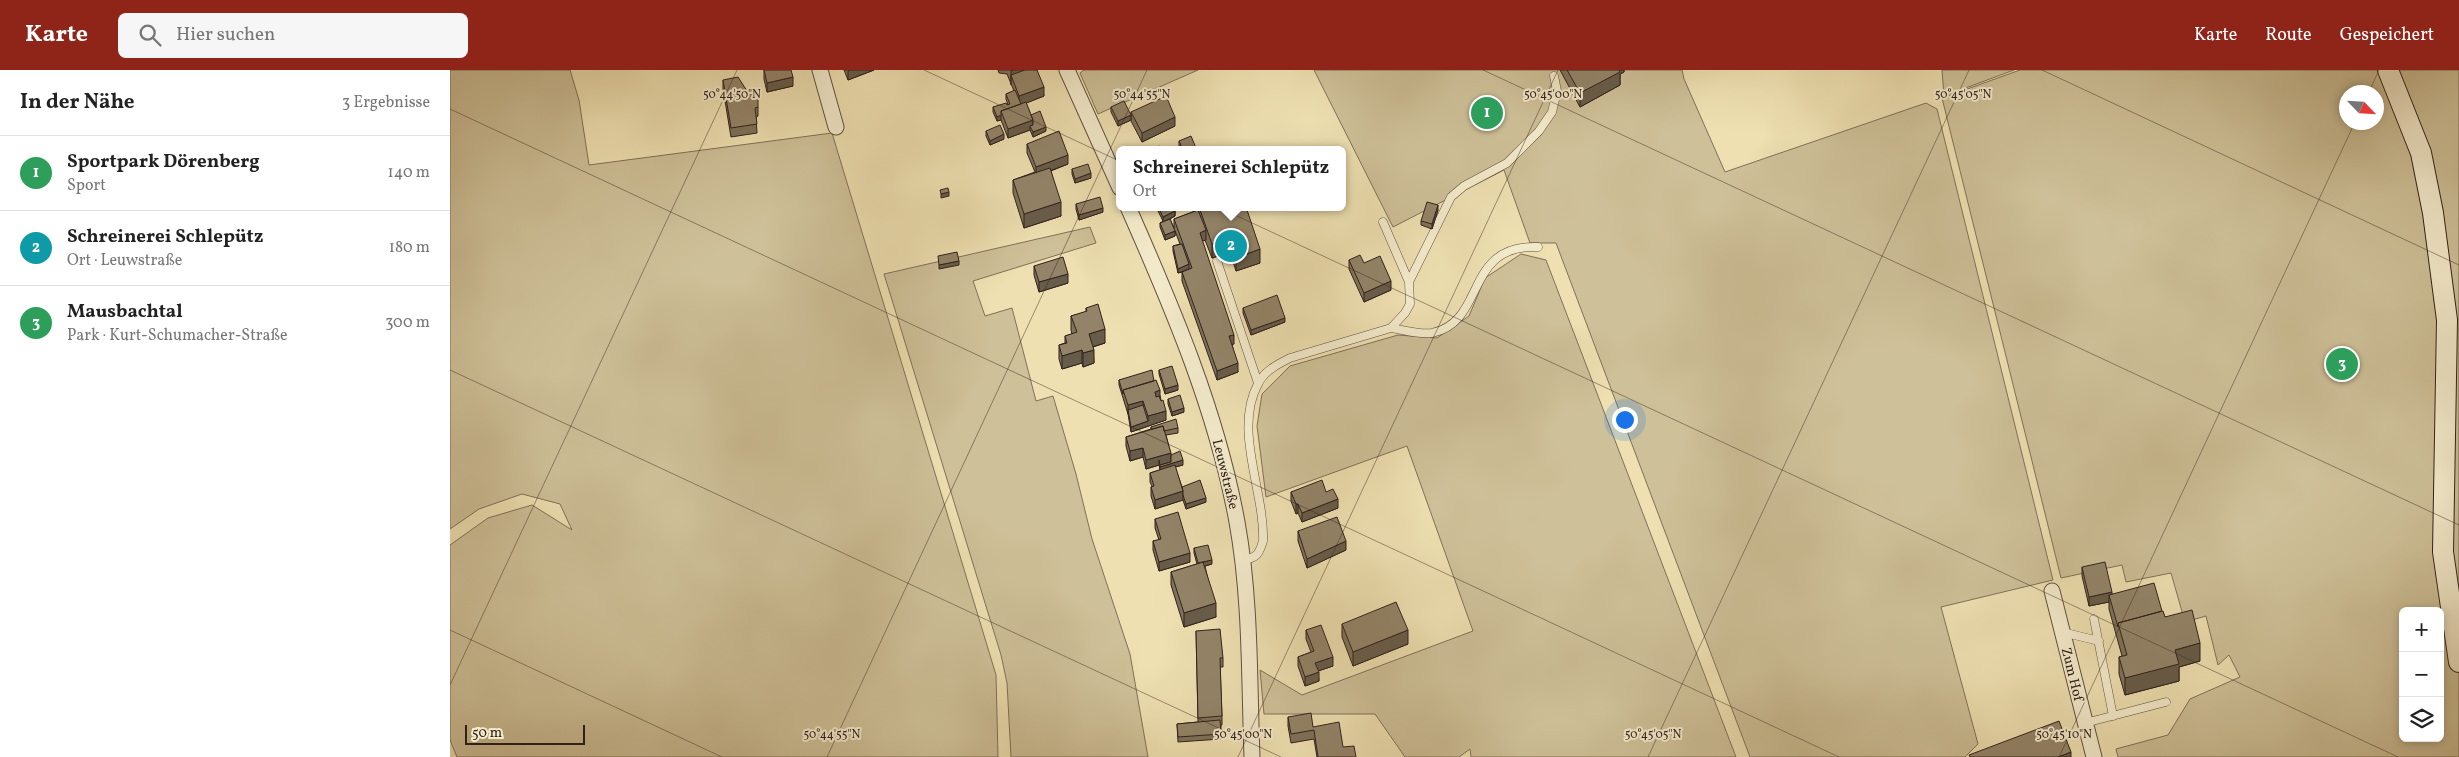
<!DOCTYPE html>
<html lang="de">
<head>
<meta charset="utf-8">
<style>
	:root { --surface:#fff; --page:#f6f6f6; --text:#222; --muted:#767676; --line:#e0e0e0; --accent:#8f2418 }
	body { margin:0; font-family:Vollkorn,serif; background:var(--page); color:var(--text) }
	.controls { position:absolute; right:15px; bottom:15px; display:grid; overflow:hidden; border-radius:8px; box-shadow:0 2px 8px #0003 }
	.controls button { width:45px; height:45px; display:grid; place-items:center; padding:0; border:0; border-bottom:1px solid var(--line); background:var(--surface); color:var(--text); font:25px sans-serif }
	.compass { position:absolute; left:1889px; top:15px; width:45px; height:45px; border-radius:50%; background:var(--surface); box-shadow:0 2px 8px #0003; rotate:115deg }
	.scale { position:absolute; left:15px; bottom:12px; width:120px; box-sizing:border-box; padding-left:5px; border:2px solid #31211b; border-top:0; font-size:14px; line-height:18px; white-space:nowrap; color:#31211b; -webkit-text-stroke:4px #f4ebcc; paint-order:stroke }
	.you { position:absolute; left:1174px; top:349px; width:18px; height:18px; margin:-12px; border:4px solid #fff; border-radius:50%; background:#1a73e8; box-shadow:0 0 0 8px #1a73e833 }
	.badge { display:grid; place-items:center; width:32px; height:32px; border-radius:50%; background:var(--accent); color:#fff; font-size:16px; font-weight:700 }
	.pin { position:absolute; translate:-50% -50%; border:2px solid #fff; box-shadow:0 1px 5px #0006 }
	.popup { position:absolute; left:666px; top:76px; width:230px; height:65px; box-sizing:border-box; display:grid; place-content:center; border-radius:8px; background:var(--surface); filter:drop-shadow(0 1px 4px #0005); font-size:16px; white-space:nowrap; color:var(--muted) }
	.popup b { font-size:19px; color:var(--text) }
	.popup::after { content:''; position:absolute; left:50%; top:100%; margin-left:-10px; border:10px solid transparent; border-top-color:var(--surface) }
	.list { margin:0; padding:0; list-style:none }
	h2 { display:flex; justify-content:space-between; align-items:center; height:65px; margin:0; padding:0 20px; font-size:21px }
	h2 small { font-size:16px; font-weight:400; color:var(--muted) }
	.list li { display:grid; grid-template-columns:32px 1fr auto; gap:15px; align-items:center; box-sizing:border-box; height:75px; padding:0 20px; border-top:1px solid var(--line) }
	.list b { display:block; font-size:19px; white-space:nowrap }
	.list p { margin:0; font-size:16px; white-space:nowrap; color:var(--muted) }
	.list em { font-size:16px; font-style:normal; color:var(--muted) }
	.icon { flex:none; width:28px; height:28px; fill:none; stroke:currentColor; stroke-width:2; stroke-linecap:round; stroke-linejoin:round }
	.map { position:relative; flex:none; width:2009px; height:687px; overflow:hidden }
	header { display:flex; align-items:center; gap:30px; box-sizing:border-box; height:70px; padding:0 25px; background:var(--accent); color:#fff }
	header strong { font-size:24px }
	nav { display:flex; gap:28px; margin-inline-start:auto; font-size:18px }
	.search { width:350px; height:45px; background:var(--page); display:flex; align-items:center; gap:12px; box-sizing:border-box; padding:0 18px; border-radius:8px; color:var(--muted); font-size:19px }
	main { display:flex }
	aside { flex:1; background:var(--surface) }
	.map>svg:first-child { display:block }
</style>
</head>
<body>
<header>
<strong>Karte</strong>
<div class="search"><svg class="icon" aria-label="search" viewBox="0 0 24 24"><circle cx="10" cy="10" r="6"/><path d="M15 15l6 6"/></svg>Hier suchen</div>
<nav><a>Karte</a><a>Route</a><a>Gespeichert</a></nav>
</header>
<main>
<aside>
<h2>In der Nähe<small>3 Ergebnisse</small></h2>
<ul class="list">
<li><span class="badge" style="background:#2e9e5b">1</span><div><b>Sportpark Dörenberg</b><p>Sport</p></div><em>140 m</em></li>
<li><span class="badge" style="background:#0f9aa8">2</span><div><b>Schreinerei Schlepütz</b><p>Ort · Leuwstraße</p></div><em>180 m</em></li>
<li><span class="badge" style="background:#2e9e5b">3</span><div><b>Mausbachtal</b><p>Park · Kurt-Schumacher-Straße</p></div><em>300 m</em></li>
</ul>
</aside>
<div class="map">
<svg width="2009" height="687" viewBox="0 0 2009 687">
	<rect width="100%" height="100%" fill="#eee0b1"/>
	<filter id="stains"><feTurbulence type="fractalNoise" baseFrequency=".004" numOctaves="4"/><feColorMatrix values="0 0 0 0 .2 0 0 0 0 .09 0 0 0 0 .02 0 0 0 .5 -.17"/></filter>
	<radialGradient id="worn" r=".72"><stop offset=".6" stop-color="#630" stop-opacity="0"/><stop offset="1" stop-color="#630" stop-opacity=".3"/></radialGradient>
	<!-- green -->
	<path fill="#cec098" stroke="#80705a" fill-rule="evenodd" d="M0 0H120L129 30 139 95 382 63 546 605 548 687H7L0 670V475L38 448 82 435 122 460 110 434 72 424 29 439 0 459Z
		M634 0H748L648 44 630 3Z
		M864 0H1232L1234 9 1275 102 1476 33 1487 39 1603 510 1491 537 1528 674 1515 687H1300L1106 173H1080L1054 100 943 157Z
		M1492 0H1564L1494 26Z
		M1570 0H2009V687H1668L1666 679 1718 665 1740 629 1790 607 1779 585 1768 595 1756 546 1735 552 1721 503 1676 512 1672 495 1611 508 1492 28ZM1896 22H1926V52H1896ZM1953 541H1990V668H1953Z
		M640 157 646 173 523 211 535 246 562 238 586 331 603 326 626 404 642 469 680 584 698 687H561L557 613 551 585 434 204Z
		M1071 184 1096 190 1286 687H1021L1020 679 1009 687H955L925 644H814L810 600 852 625 1023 561 957 376 816 427 807 356 812 324 840 296 948 265 987 268 1019 246 1035 208Z"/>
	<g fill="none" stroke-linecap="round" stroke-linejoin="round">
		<defs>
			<path id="service" d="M767 191 808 313
				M959 212 1001 127 1014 116 1057 93 1089 61 1102 42 1107 21 1104 6
				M941 258C954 260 969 265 982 263 1037 252 1013 174 1088 177
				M793 490C807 488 809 484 813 471 815 422 783 360 808 314 814 301 828 294 840 288L941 258 955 243 960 234 959 212 933 152
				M1644 549 1663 646
				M1612 562 1649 571
				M1635 653 1716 632"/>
			<path id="minor" d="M370 0 386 57
				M617 0 670 118
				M678 137C723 239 767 342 787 452 801 529 799 609 802 687
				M1602 521 1644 687"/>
			<path id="secondary" d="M1938 0 1971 83 1983 143 1997 250 1993 482 2009 592"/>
		</defs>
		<!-- service casing -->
		<use href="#service" stroke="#605140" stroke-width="9"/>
		<!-- minor casing -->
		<use href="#minor" stroke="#605140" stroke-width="17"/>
		<!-- secondary casing -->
		<use href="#secondary" stroke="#31211b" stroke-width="22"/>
		<!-- service -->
		<use href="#service" stroke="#f4ebcc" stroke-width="8"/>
		<!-- minor -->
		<use href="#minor" stroke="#f4ebcc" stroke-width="15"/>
		<!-- secondary -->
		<use href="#secondary" stroke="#f4ebcc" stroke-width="20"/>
	</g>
	<!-- wall -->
	<path fill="#7e725a" stroke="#31211b" d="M314 0 343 16 317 22 314 9Z
		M394 0H424L398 10Z
		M548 0H587L594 26 576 33 581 45 596 61 583 67 580 60 558 68 551 50 547 51 543 42V37L558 35 556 29V24L564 21 557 4 549 3Z
		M1110 0H1174V2L1170 4V15L1130 37Z
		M273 10 308 37V46L306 47 307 63 281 67 273 19Z
		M661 37 681 50 668 56 661 42Z
		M681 42 725 56 692 72 681 51Z
		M536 61 554 69 540 75 536 66Z
		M729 71 746 80H731L729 76Z
		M577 74 618 94 601 101 611 146 574 158 563 123V110L585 102 577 83Z
		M622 99 641 108 625 113 622 104Z
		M626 134 653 142 629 150 626 139Z
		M708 137H734L725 141V146L720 149 724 158V149L748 140V137H771L810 193 786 201 780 182 762 188 755 170 752 171 784 274H782L788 302 767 310 732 211V202L728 203 723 181V176L730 174 725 161V166L715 170 710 157V153L713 151 708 141Z
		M988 140 982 159 971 155V151Z
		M899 190 914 193 941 220 914 232 899 199Z
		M584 196 618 213 589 222 584 205Z
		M636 238 655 273 643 277 644 293 633 297 632 293 612 299 609 289V275L615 273V266L622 264 621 260V246L636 242Z
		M793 238 835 252 801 265 793 243Z
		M709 300 728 320 715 324 709 304Z
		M669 310 704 311 710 326 716 350 681 362 678 344 669 315Z
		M718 329 734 342 722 346 718 334Z
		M701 357 728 358V363L716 365 721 385 733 395 725 397 732 417 756 432 736 439 733 430 705 439 701 426V417L702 416 700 412V403L710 400 709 395 696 399 693 387 680 391 676 376V367L701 359Z
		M841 422H876L888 438 852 452 848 443 846 444 841 431Z
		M705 449 740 492 709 501 703 480V471L709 470 705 458Z
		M848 461 896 480 857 498 848 471Z
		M744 478 762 494 755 496 766 547 734 557 721 515V502L747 494 744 483Z
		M1632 497 1662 524 1712 541 1715 547 1750 591 1729 597V611L1675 625 1669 604V587L1672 586 1659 539V532L1639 536 1632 506Z
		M892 554 958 574 903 596 892 567Z
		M856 560 883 596 868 601 869 611 855 616 848 596V587L861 582 856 569Z
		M746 561 773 588V597H770L772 646V655H771V669L728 672 727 654 748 652Z
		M838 647 863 657 906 687H867L864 669 841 673 838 656Z"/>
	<!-- shaded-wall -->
	<path fill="#675c4a" stroke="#31211b" d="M400 0H424L398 10V1Z
		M564 0H585L561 5V15V1Z
		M1165 0H1174V2L1170 4V15L1130 37V23Z
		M343 7V16L317 22V13Z
		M594 17V26L569 36V26Z
		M551 45V50L547 51V47Z
		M681 45V50L668 56V51Z
		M725 47V56L692 72V63Z
		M583 50V59L580 56V60L558 68V59Z
		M596 57V61L583 67V62Z
		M554 64V69L540 75V71Z
		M618 85V94L586 106V97Z
		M641 103V108L625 113V109Z
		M499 122V126L491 128V124Z
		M611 132V146L574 158V144Z
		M988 135V140L982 159V154Z
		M723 137H734L723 142Z
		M653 138V142L629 150V145Z
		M725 141V146L713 152V147Z
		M756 160V170L750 172V163Z
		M725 161V166L715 170V165Z
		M780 168V182L762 188V174Z
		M810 179V193L786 201V188Z
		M509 191V195L489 199V195Z
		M739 194V199L728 203V199Z
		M618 204V213L589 222V212Z
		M941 211V220L914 232V223Z
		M835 248V252L801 265V260Z
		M655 259V273L639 278V264Z
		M784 265V274L779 275V266Z
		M632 280V293L612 299V286Z
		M644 280V293L633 297V283Z
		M788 293V302L767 310V301Z
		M728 315V320L715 324V319Z
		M710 320V330L705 331V322Z
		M693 331V340H678V344V335Z
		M734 338V342L722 346V342Z
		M716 341V350L681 362V357L698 351V346Z
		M693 378V387L680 391V381Z
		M721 383V392L710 395 709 390V395L696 399V390Z
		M733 390V395L710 401V397Z
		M733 421V430L705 439V430Z
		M756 428V432L736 439V434Z
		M888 429V438L852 452V443Z
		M846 434H848V443L846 444Z
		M896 471V480L857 498V489Z
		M740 483V492L709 501V492Z
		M762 490V494L748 498V493Z
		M1662 522V531L1659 525V532L1639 536V527Z
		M766 533V547L734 557V543Z
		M958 560V574L903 596V582Z
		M1750 573V591L1729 597V611L1675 625V608L1725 580Z
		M883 587V596L865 602V593Z
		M869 602V611L855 616V607Z
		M1621 682V687H1608Z"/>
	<!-- building -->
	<path fill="#938469" stroke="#31211b" d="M314 0H341L343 7 317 13Z
		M575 0H587L594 17 569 26 561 5Z
		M1117 0H1169L1170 2 1130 23Z
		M288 7 299 24H304L308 28V37L305 38 307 54 281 58 273 10Z
		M565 20 571 34 551 41V45L547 47 543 37 556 33 557 35 560 34 556 24Z
		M716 26 725 47 692 63 681 42Z
		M674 31 681 45 668 51 661 37Z
		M576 32 583 50 558 59 551 41Z
		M590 41 596 57 583 62 580 56 583 55V50L581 45Z
		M550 55 554 64 540 71 536 61Z
		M609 61 618 85 586 97 577 74Z
		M741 66 746 78 742 80H733L729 71Z
		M710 76 711 80H702Z
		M638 94 641 103 625 109 622 99Z
		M600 98 611 132 574 144 563 110Z
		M498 118 499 122 491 124 490 120Z
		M650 127 653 138 629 145 626 134Z
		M977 132 988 135 982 154 971 151Z
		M708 137H723L725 141 713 147Z
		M749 137H771L772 139 776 137H796L810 179 786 188 780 168 762 174Z
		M748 140 756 160 750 163 784 265 779 266 788 293 767 301 732 202 742 198 724 149Z
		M720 149 725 161 715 165 710 153Z
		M732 174 739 194 728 199 723 176Z
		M507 182 509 191 489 195 488 186Z
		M910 185 914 193 930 186 941 211 914 223 899 190Z
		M613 187 618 204 589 212 584 196Z
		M827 225 835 248 801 260 793 238Z
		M648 234 655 259 639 264 644 280 633 283 632 280 612 286 609 275 617 273 615 266 627 262 621 246 637 241 636 238Z
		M722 296 728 315 715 319 709 300Z
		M702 300 704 311 673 320V324L669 310Z
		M706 310 710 320 705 322 706 327 709 326 711 331 713 330 716 341 698 346 693 331 678 335 673 320Z
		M730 325 734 338 722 342 718 329Z
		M693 335 698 351 681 357 678 340Z
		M726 349 728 358 714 361 713 356 702 359 701 357Z
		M713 356 721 383 696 390 693 378 680 381 676 367Z
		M730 381 733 390 710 397V395L721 392V385Z
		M725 395 733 421 705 430 701 417 704 416 700 403Z
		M750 410 756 428 736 434 733 425V421L732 417Z
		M872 410 876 422 883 419 888 429 852 443 848 434H846L841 422Z
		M728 442 740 483 709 492 703 471 711 469 705 449Z
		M887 447 896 471 857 489 848 461Z
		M758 475 762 490 748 493 744 478Z
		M753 492 766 533 734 543 721 502Z
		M1655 492 1662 522 1639 527 1632 497Z
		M1704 513 1712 541 1668 553V557L1659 525Z
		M946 532 958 560 903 582 892 554Z
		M1742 540 1750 573 1725 580 1729 594 1675 608 1669 587 1677 585 1668 553 1713 541 1715 547Z
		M871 555 883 587 865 593 869 602 855 607 848 587 864 581 856 560Z
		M770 559 773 588H770L772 646 748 648 746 561Z
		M861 643 863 657 889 652 893 677 904 676 906 687H868L864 660 841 664 838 647Z
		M770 650 771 664 728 667 727 654Z
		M1609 651 1621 682 1608 687H1520L1519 685Z"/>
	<!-- ticks -->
	<path fill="none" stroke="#31211b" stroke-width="1" stroke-opacity="0.45" d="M474 0 1948 687M1033 0 2009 455M1592 0 2009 195M1919 22 1929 0M0 39 1389 687M0 300 831 687M0 560 272 687M0 615 287 0M377 687 697 0M788 687 1108 0M1198 687 1519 0M1609 687 1905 52"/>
	<g text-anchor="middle" stroke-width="4" stroke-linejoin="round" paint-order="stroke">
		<!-- street labels -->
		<g font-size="14" fill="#31211b" stroke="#f4ebcc">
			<text transform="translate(776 404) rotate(76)" y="5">Leuwstraße</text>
			<text transform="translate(1623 604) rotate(76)" y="5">Zum Hof</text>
		</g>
	</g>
	<g font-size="12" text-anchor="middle" fill="#31211b" stroke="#f4ebcc" stroke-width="4" stroke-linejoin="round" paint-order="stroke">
		<text x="692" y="28">50°44'55"N</text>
		<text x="1103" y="28">50°45'00"N</text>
		<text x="1513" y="28">50°45'05"N</text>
		<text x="282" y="28">50°44'50"N</text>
		<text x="382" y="668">50°44'55"N</text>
		<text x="793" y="668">50°45'00"N</text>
		<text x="1203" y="668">50°45'05"N</text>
		<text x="1614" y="668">50°45'10"N</text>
	</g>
	<rect width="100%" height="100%" filter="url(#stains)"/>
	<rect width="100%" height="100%" fill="url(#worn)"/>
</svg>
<div class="controls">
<button>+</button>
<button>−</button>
<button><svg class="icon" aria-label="layers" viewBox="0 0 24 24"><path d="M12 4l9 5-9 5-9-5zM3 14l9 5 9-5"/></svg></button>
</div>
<svg class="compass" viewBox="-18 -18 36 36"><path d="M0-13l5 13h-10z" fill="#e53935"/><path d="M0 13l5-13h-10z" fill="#767676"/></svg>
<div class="scale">50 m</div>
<div class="you"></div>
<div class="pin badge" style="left:1037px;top:43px;background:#2e9e5b">1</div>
<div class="pin badge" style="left:781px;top:176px;background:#0f9aa8">2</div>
<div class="popup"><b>Schreinerei Schlepütz</b>Ort</div>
<div class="pin badge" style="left:1892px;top:294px;background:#2e9e5b">3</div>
</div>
</main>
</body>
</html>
